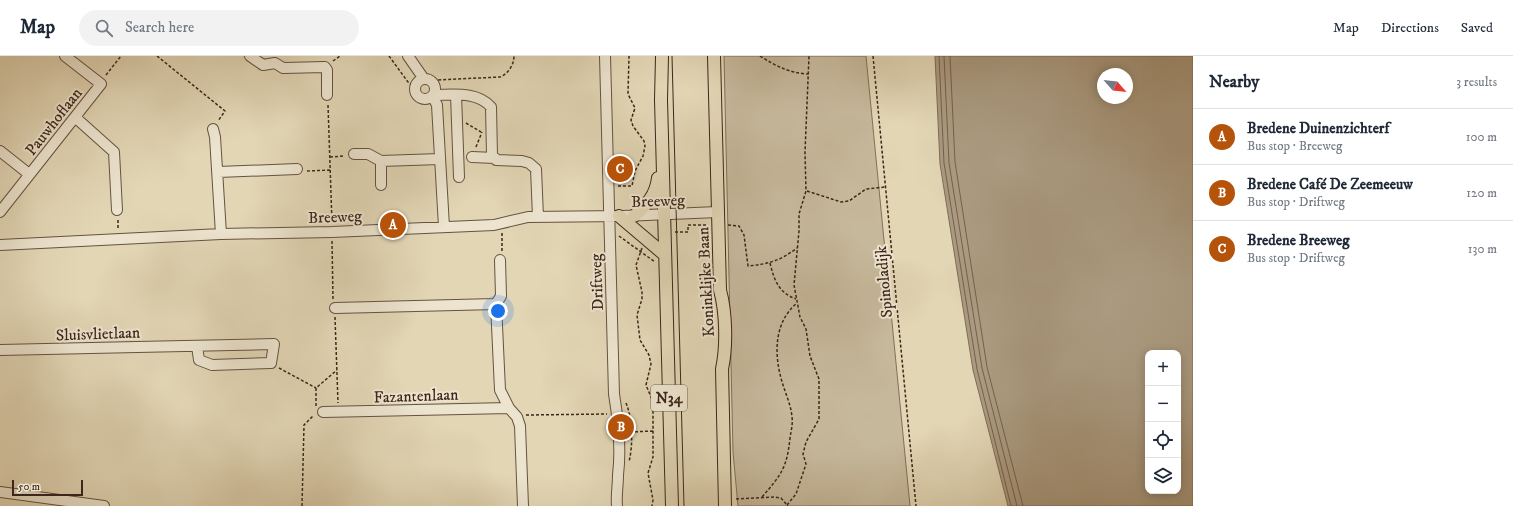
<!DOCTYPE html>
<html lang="en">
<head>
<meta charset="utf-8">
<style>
	:root { --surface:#fff; --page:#f2f2f3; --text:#1f2937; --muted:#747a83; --line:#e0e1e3; --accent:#b45309 }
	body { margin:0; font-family:"IM FELL DW Pica",serif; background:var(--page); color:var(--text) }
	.controls { position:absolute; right:12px; bottom:12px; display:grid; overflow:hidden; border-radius:8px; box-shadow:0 2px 10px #0003 }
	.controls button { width:36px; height:36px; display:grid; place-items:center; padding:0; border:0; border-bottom:1px solid var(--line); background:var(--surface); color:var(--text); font:20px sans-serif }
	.compass { position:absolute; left:1097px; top:12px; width:36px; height:36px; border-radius:50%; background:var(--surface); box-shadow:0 2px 10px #0003; rotate:117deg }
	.scale { position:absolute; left:12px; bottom:10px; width:71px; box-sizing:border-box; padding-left:4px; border:2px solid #3d261a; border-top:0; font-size:11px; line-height:14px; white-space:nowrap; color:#3d261a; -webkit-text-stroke:3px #ece4cf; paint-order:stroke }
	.you { position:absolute; left:498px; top:255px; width:14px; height:14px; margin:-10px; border:3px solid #fff; border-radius:50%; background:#1a73e8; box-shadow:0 0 0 6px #1a73e833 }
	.badge { display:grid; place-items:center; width:26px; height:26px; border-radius:50%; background:var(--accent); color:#fff; font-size:13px; font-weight:700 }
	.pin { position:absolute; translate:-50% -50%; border:2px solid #fff; box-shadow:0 1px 4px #0006 }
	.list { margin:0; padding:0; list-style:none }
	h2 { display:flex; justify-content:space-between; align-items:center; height:52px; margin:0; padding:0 16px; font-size:17px }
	h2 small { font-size:13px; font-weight:400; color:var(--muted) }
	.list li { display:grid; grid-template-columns:26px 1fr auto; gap:12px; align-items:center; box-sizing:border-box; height:56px; padding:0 16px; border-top:1px solid var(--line) }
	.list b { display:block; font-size:15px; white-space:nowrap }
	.list p { margin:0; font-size:13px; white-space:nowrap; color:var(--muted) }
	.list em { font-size:13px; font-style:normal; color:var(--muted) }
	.icon { flex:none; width:22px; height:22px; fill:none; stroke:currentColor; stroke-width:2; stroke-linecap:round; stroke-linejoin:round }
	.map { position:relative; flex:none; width:1193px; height:450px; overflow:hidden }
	header { display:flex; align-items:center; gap:24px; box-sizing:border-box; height:56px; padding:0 20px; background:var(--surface); border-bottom:1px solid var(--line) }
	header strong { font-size:19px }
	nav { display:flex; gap:22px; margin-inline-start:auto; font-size:14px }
	.search { width:280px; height:36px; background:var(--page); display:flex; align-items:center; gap:10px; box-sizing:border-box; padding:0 14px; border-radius:22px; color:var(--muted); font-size:15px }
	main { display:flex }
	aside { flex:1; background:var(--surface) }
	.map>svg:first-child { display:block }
</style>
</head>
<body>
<header>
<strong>Map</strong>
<div class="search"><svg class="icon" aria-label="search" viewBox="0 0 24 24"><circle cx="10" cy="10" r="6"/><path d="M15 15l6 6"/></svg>Search here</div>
<nav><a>Map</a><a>Directions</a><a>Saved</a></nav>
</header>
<main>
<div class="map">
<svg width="1193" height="450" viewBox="0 0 1193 450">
	<rect width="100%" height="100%" fill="#e2d6b5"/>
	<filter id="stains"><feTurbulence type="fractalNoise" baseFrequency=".005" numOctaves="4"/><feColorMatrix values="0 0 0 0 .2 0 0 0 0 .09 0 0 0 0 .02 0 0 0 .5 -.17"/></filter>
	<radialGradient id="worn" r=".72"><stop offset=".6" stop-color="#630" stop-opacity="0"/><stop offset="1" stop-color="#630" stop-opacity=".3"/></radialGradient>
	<!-- green -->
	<path fill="#c6b89b" stroke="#826f5a" d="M724 0H866L910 450H738L733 396Z"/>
	<!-- water -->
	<path fill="#aa9a80" stroke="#7e6c57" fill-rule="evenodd" d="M935 0H1193V450H1008L973 314 940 108ZM1103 18H1127V42H1103ZM1148 297H1178V435H1148Z"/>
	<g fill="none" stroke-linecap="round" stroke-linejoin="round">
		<!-- shore -->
		<path stroke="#74604d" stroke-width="1" d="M939 0 944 107 977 313 1011 450
			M944 0 949 107 982 312 1017 450
			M950 0 955 106 987 311 1023 450"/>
		<defs>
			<path id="minor" d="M250 0 263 9 275 7 283 12 325 11 327 14V39
				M408 0 424 23
				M605 0 614 338C618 362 621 394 618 419 618 430 616 439 617 450
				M415 33a10 10 0 1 1 20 0a10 10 0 1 1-20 0Z
				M434 39C453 39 477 35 491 51L492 99 496 104 522 105 529 107 536 113 538 161
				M456 39 459 121
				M433 41 437 49 444 171
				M76 62 114 96 117 154
				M213 73 215 81 221 178
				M0 95 29 118
				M354 98H368L381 105 440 103
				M472 101 495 102
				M381 105V129
				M218 116 297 113
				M0 156 101 28 65 0
				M0 189 221 178 332 176 494 169 528 161 623 160 718 156
				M496 248 501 240 500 204
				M335 252 496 248 500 334 509 352
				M0 294C91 292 183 290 274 288L271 307 212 309 199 304 197 290
				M323 356 509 352 517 361 520 370 523 450
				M0 436 104 450"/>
			<path id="major" d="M662 0 661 44 672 450
				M714 0 720 234C726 256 727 290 722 313L725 450
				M619 160 665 199
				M634 160C647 149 656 139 658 122"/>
		</defs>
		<!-- minor casing -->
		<use href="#minor" stroke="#665241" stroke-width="12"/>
		<!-- major casing -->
		<use href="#major" stroke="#3d261a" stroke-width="14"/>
		<!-- path -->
		<path stroke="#3d261a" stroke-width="1.5" stroke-dasharray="3 2" stroke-linecap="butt" d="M157 0 225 55 218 65
			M389 0 408 26 415 31
			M760 0C776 10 789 17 808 18
			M873 0 916 450
			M333 5 340 0
			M106 19 121 0
			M434 26 436 24 500 21C508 18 514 9 514 0
			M328 49 332 167
			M466 67 481 76
			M476 91 482 76
			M330 101 344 100
			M307 115 331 114
			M618 130H632L635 115 643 100 645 90 644 85 633 70 631 64 635 52 628 38 629 0
			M807 135 841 146 849 145 866 133 885 131
			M118 164V174
			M728 169 739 170 744 179 748 210C768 208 780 205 797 192
			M675 176H688V169H708
			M502 177V195
			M619 180 655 206
			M332 185 333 243
			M642 192 636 209 642 236V243L637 259 640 284 649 299 651 308 646 329 653 346V401L648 417 653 444 652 450
			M770 207C774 224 779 237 796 243
			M335 261 338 347
			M279 312 316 332
			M626 347C633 364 633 389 629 406
			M316 350V332L337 314
			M526 359 607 358
			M630 376 653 375
			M762 441C781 419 787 412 790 382 791 375 793 368 792 361 791 350 787 341 784 332 774 303 772 268 797 247
			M736 443 775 441 781 442 788 450
			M787 449 796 438 806 408 803 398 806 386 819 363V323L810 300 806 273 800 261 794 229 799 175V158L806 135 805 96 809 0
			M302 450 304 369 313 360"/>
		<!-- minor -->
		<use href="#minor" stroke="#ece4cf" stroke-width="10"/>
		<!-- major -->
		<use href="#major" stroke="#e2d6b5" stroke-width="12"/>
		<!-- tram -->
		<path stroke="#3d261a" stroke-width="1" d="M672 0 684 450"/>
	</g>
	<g text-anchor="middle" stroke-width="4" stroke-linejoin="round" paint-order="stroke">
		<!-- shield labels -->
		<rect fill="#ece4cf" stroke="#725f50" stroke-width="1" x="651" y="329" width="36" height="26" rx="3"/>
		<g font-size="15" font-weight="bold" fill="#3d261a">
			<text x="669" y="347">N34</text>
		</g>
		<!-- street labels -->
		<g font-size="16" fill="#3d261a" stroke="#ece4cf">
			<text transform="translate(53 65) rotate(-52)" y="6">Pauwhoflaan</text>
			<text transform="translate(658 144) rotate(-2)" y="6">Breeweg</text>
			<text transform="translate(335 160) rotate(-2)" y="6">Breeweg</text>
			<text transform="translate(596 226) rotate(-92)" y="6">Driftweg</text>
			<text transform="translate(705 226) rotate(-93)" y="6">Koninklijke Baan</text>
			<text transform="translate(883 226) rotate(-95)" y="6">Spinoladijk</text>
			<text transform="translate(98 277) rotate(-2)" y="6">Sluisvlietlaan</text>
			<text transform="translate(416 339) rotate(-2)" y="6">Fazantenlaan</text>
		</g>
	</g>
	<rect width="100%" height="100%" filter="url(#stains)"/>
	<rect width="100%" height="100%" fill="url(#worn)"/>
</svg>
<div class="controls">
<button>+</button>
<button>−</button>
<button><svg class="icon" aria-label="locate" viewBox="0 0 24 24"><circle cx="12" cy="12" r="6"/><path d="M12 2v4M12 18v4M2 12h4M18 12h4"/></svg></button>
<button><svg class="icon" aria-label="layers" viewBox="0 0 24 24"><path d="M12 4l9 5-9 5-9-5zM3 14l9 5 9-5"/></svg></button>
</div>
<svg class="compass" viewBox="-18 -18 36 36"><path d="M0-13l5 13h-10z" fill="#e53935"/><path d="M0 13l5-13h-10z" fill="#747a83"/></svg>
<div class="scale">50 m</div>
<div class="you"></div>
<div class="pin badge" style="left:393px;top:169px">A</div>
<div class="pin badge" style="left:621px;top:371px">B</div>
<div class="pin badge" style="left:620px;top:113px">C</div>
</div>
<aside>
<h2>Nearby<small>3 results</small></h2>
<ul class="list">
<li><span class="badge">A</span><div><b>Bredene Duinenzichterf</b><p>Bus stop · Breeweg</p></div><em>100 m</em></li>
<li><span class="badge">B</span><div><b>Bredene Café De Zeemeeuw</b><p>Bus stop · Driftweg</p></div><em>120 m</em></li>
<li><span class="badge">C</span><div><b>Bredene Breeweg</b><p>Bus stop · Driftweg</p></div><em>130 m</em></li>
</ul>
</aside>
</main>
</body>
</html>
